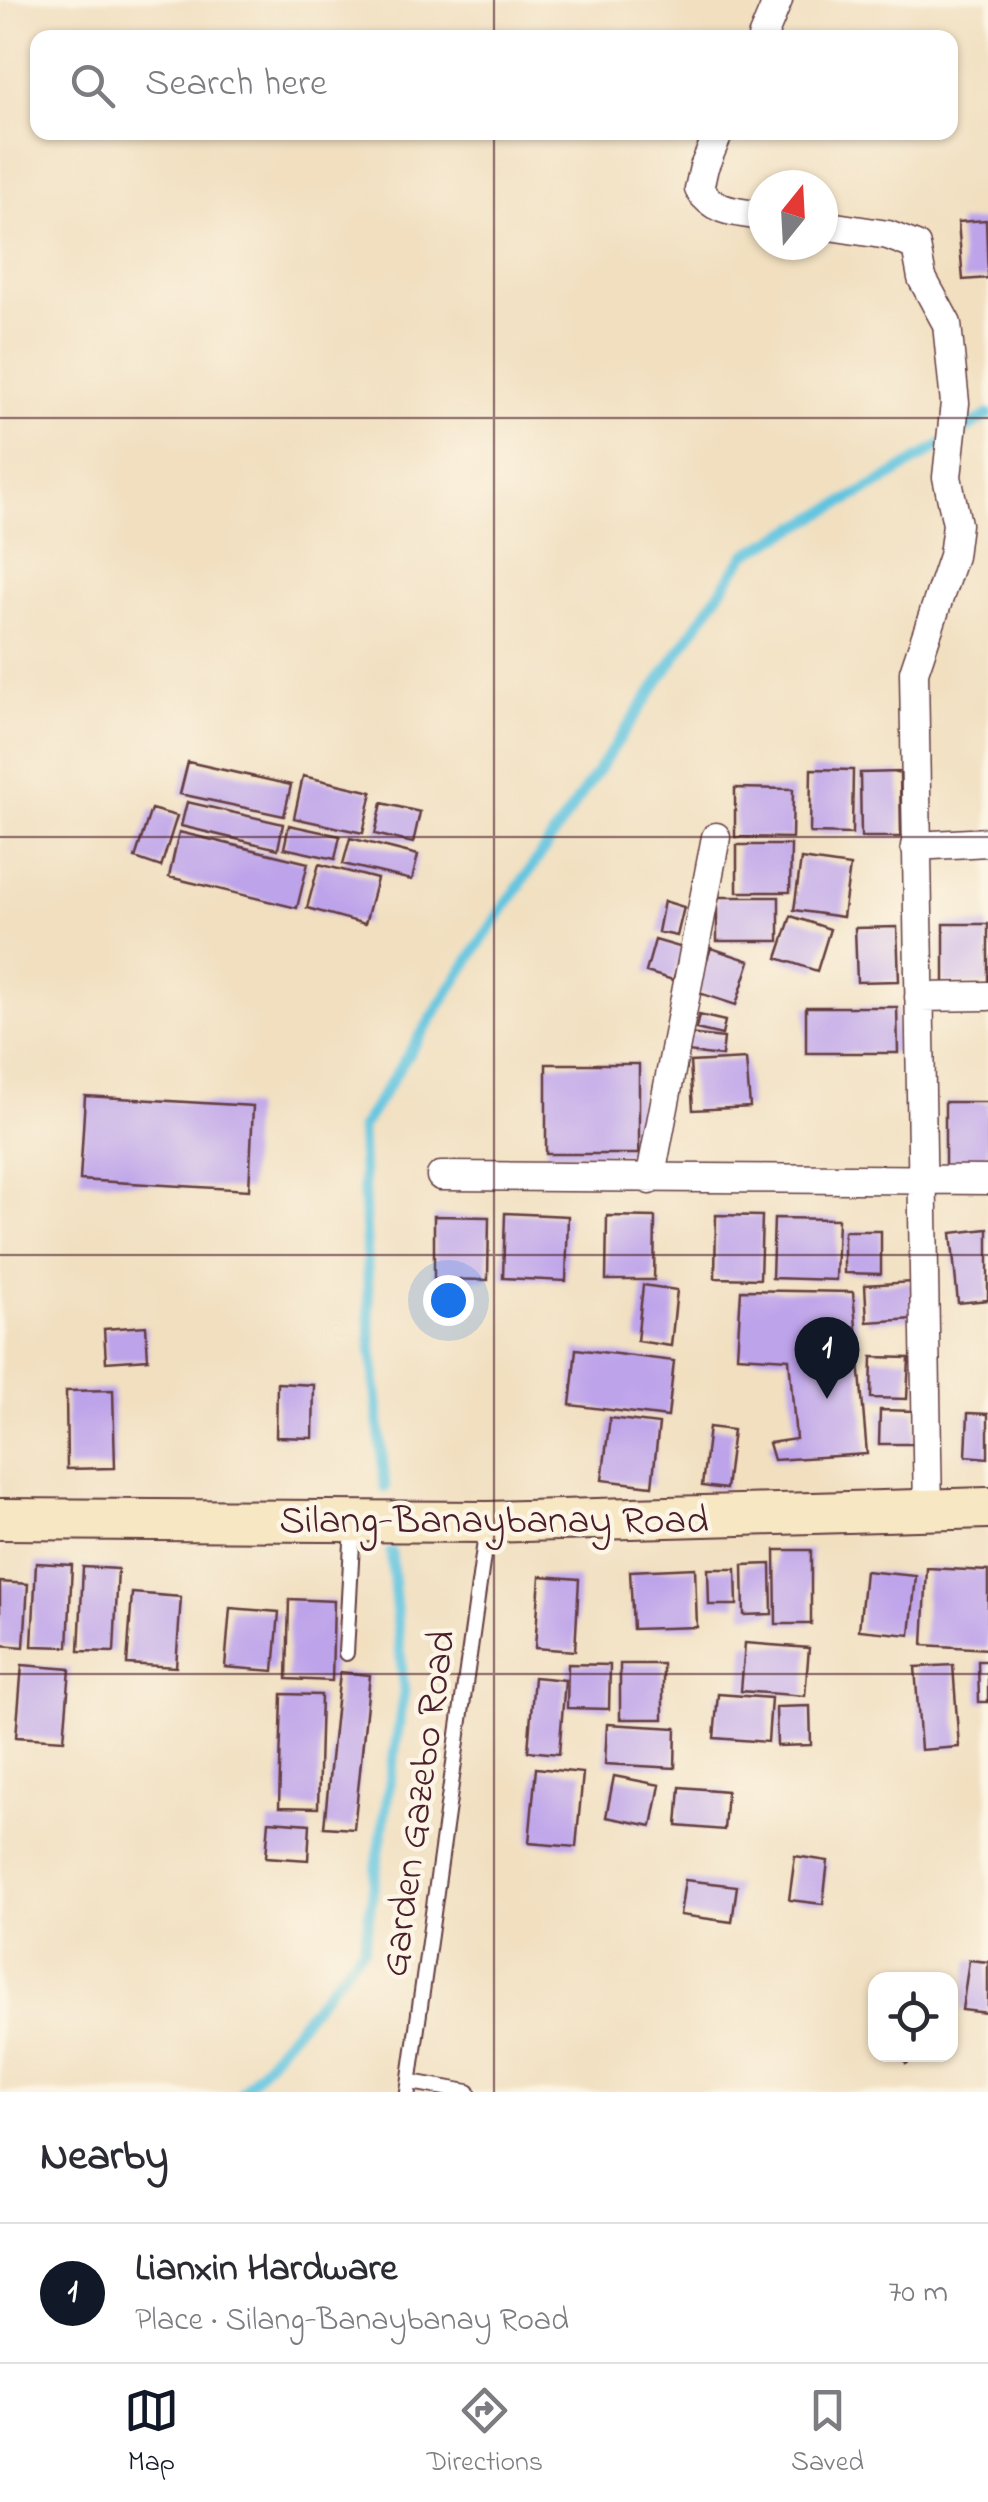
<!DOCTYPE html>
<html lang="en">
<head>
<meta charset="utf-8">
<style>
	:root { --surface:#fff; --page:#f7f7f7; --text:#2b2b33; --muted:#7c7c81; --line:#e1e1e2; --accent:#111827 }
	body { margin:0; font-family:"Indie Flower",sans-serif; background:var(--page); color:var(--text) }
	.controls { position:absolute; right:30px; bottom:30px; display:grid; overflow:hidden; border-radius:20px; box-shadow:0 2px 8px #0004 }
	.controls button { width:90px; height:90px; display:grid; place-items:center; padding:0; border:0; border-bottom:2px solid var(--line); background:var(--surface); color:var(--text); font:50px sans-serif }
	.compass { position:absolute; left:748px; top:170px; width:90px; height:90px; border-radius:50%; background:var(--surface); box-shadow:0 2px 8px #0004; rotate:18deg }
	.you { position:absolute; left:448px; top:1300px; width:35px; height:35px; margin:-25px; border:8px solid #fff; border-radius:50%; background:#1a73e8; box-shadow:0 0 0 15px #1a73e833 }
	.badge { display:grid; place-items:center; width:65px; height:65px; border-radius:50%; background:var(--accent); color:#fff; font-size:32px; font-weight:700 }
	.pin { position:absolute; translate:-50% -82px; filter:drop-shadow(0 2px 5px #0008) }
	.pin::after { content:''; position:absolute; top:52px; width:35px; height:30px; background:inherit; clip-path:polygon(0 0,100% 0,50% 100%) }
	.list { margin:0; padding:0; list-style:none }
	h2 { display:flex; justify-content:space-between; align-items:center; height:130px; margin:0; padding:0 40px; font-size:42px }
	h2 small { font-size:32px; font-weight:400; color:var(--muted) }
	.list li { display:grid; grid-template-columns:65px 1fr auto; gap:30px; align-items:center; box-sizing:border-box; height:140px; padding:0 40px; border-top:2px solid var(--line) }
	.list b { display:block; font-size:38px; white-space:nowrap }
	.list p { margin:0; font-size:32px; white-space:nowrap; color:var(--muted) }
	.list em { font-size:32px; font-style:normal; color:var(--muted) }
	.icon { flex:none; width:55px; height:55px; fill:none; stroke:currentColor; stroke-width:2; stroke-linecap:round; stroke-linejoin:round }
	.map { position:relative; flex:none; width:988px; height:2092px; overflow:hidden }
	.search { position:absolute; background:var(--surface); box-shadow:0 2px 8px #0004; left:30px; right:30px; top:30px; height:110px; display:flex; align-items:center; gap:25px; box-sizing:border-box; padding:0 35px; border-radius:20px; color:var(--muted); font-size:38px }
	.sheet { height:270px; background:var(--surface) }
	nav { display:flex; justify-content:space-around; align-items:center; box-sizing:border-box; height:140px; border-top:2px solid var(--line); background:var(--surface); font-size:28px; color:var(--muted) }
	nav a { display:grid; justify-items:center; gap:5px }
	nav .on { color:var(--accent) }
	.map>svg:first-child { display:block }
</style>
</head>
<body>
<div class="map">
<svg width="988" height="2092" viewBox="0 0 988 2092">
	<rect width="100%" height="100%" fill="#fcf5e5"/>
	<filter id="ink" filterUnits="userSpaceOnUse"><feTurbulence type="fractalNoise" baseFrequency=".01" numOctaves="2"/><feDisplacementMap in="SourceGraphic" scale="20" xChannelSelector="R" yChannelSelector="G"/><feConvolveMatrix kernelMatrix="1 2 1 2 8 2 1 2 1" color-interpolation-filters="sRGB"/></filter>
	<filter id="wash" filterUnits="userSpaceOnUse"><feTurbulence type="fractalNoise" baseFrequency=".0048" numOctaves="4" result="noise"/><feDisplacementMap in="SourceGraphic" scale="40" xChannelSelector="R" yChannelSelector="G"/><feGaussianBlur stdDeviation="2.25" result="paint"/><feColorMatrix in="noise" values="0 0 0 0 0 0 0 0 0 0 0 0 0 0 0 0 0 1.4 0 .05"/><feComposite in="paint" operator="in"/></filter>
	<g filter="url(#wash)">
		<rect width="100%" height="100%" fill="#f1dfc0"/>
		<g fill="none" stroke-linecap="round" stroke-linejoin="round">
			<!-- stream -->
			<path stroke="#61c4df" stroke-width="11" d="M385 1487 370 1330 361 1128 476 949 745 555 883 481 988 415
				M242 2092 364 1947 404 1692 391 1552"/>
		</g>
		<g id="blocks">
			<!-- building -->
			<path fill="#bda3ea" d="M986 220 988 278 963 280 958 222Z
				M188 762 291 785 284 816 180 794Z
				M811 769 853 770 852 834 810 833Z
				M900 772 901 837H861L860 773Z
				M303 776 372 792 363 833 294 818Z
				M735 788 793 789 792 838 735 837Z
				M187 802 283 824 278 849 181 826Z
				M382 803 420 812 413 843 375 834Z
				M151 809 177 816 161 867 135 858Z
				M289 825 340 836 335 859 284 848Z
				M179 832 308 863 297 908 169 877Z
				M350 838 418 855 412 880 343 864Z
				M737 845H791L790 892H737Z
				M801 859 850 866 843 917 794 910Z
				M319 864 377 879 365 924 307 908Z
				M717 897H779V941H717Z
				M664 901 684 907 677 936 658 932Z
				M791 916 830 929 817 971 777 958Z
				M944 924H988V984H944Z
				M897 927 899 981 857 982 855 928Z
				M655 940 683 948 673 980 646 972Z
				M711 948 750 961 736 1005 696 992Z
				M806 1007H897L898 1053H806Z
				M699 1015 725 1021 722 1035 696 1029Z
				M689 1034 724 1038 722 1056 687 1052Z
				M746 1059 750 1107 693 1110 690 1062Z
				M546 1064H639V1154H546Z
				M85 1096 253 1106 249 1190 80 1180Z
				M945 1102H988V1170H945Z
				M505 1213 568 1216 566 1281 503 1278Z
				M716 1215 762 1216 760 1279 715 1278Z
				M434 1216 489 1217 488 1280 434 1279Z
				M607 1216 655 1217 654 1280H606Z
				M774 1218 838 1219 836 1280 772 1278Z
				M988 1229V1300L958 1303 951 1233Z
				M844 1231H881V1274L844 1273Z
				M912 1282 914 1319 867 1322 865 1285Z
				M643 1285 677 1290 671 1346 637 1341Z
				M741 1290 853 1292 867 1454 774 1460 769 1443 796 1439 789 1359 737 1356Z
				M146 1326 148 1359 106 1362 104 1329Z
				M576 1349 674 1361 668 1417 570 1405Z
				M872 1357 909 1358 907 1399 871 1398Z
				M277 1383 314 1385 313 1438 276 1437Z
				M113 1390 115 1468 67 1469 66 1391Z
				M880 1410 915 1411V1444H879Z
				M968 1413 988 1414V1458L966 1456Z
				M610 1418 659 1424 652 1486 602 1480Z
				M709 1427 733 1430 726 1489 702 1486Z
				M775 1550H811V1624H776Z
				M36 1563 72 1565 68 1647 32 1646Z
				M771 1564 772 1614 744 1615 743 1565Z
				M83 1567 118 1569 114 1652 79 1651Z
				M695 1568 697 1627 633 1629 630 1571Z
				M927 1568 988 1571V1649L923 1645Z
				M708 1569H736L737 1605H709Z
				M865 1571 916 1576 910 1635 859 1630Z
				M540 1576 579 1579 575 1651 535 1648Z
				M0 1582 28 1584 24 1647 0 1645Z
				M132 1593 181 1597 176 1667 127 1664Z
				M289 1599 334 1601 332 1681 287 1679Z
				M230 1608 279 1612 274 1671 225 1667Z
				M745 1643 809 1648 805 1696 741 1691Z
				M978 1661H988V1702H979Z
				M568 1664 610 1665 609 1709 567 1708Z
				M620 1664H663V1719H620Z
				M22 1665 70 1669 64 1740 16 1737Z
				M953 1665 959 1747 921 1750 915 1667Z
				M340 1672 370 1675 354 1829 324 1827Z
				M534 1677 565 1680 559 1754 528 1751Z
				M282 1694 321 1695 318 1808 279 1807Z
				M718 1694 771 1698 768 1742 714 1738Z
				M810 1706 811 1745 777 1746 776 1707Z
				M607 1724 676 1728 675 1768 605 1764Z
				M536 1768 583 1773 576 1847 529 1843Z
				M614 1776 660 1785 652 1826 606 1817Z
				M680 1787 727 1791 724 1830 677 1826Z
				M269 1821 310 1824 308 1860 266 1857Z
				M795 1856 828 1861 823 1904 789 1900Z
				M685 1880 737 1886 732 1922 680 1915Z
				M969 1960 988 1962V2013L962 2010Z
				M900 2054H921L906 2064Z"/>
		</g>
	</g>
	<g filter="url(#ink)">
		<use href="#blocks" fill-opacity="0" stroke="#633c41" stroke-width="2.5"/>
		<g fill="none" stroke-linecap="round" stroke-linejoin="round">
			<defs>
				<path id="lane" d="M346 1653 353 1525
					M411 2082 468 2092
					M408 2092 487 1527"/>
				<path id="street" d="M762 38 778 0
					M719 132 704 167 699 189C714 213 738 212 763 216
					M823 225 888 235 916 246 922 278 947 324 955 403 947 477 957 524 953 556 914 672 928 1512
					M915 846 988 842
					M919 997 988 996
					M441 1176 988 1180
					M650 1180 716 837"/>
				<path id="secondary" d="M0 1519 488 1522 988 1508"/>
			</defs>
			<!-- lane casing -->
			<use href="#lane" stroke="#633c41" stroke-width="18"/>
			<!-- street casing -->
			<use href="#street" stroke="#633c41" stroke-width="31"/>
			<!-- secondary casing -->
			<use href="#secondary" stroke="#633c41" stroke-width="44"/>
			<!-- lane -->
			<use href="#lane" stroke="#fff" stroke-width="14"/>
			<!-- street -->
			<use href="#street" stroke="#fff" stroke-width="28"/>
			<!-- secondary -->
			<use href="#secondary" stroke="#f7e8c3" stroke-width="40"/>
		</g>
	</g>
	<!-- grid -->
	<path fill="none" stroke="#4a1f2b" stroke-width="2.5" stroke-opacity="0.55" d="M494 0V38M494 132V2092M0 418H988M0 837H988M0 1255H988M0 1674H988"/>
	<g text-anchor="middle" stroke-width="9" stroke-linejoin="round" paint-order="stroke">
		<!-- street labels -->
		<g font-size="40" fill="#4a1f2b" stroke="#fcf5e5">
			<text x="494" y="1532">Silang-Banaybanay Road</text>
			<text transform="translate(416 1803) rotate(-82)" y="14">Garden Gazebo Road</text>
		</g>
	</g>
</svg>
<div class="controls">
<button><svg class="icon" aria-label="locate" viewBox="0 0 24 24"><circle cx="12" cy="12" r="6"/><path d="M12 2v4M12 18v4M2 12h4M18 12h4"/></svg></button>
</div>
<svg class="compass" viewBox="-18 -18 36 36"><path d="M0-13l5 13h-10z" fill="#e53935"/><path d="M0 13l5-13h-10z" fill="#7c7c81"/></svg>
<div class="you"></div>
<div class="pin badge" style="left:827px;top:1399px">1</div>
<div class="search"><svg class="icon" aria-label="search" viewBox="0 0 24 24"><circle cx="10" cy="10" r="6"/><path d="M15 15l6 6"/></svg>Search here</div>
</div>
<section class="sheet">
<h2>Nearby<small></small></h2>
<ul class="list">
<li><span class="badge">1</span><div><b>Lianxin Hardware</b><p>Place · Silang-Banaybanay Road</p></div><em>70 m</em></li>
</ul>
</section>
<nav>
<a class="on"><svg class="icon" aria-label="map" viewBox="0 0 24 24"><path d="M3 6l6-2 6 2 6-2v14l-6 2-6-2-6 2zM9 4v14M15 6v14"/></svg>Map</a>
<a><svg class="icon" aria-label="directions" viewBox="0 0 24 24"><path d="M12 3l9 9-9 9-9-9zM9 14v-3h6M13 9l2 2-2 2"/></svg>Directions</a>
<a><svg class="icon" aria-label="saved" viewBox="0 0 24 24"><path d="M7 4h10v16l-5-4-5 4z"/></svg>Saved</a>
</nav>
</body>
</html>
